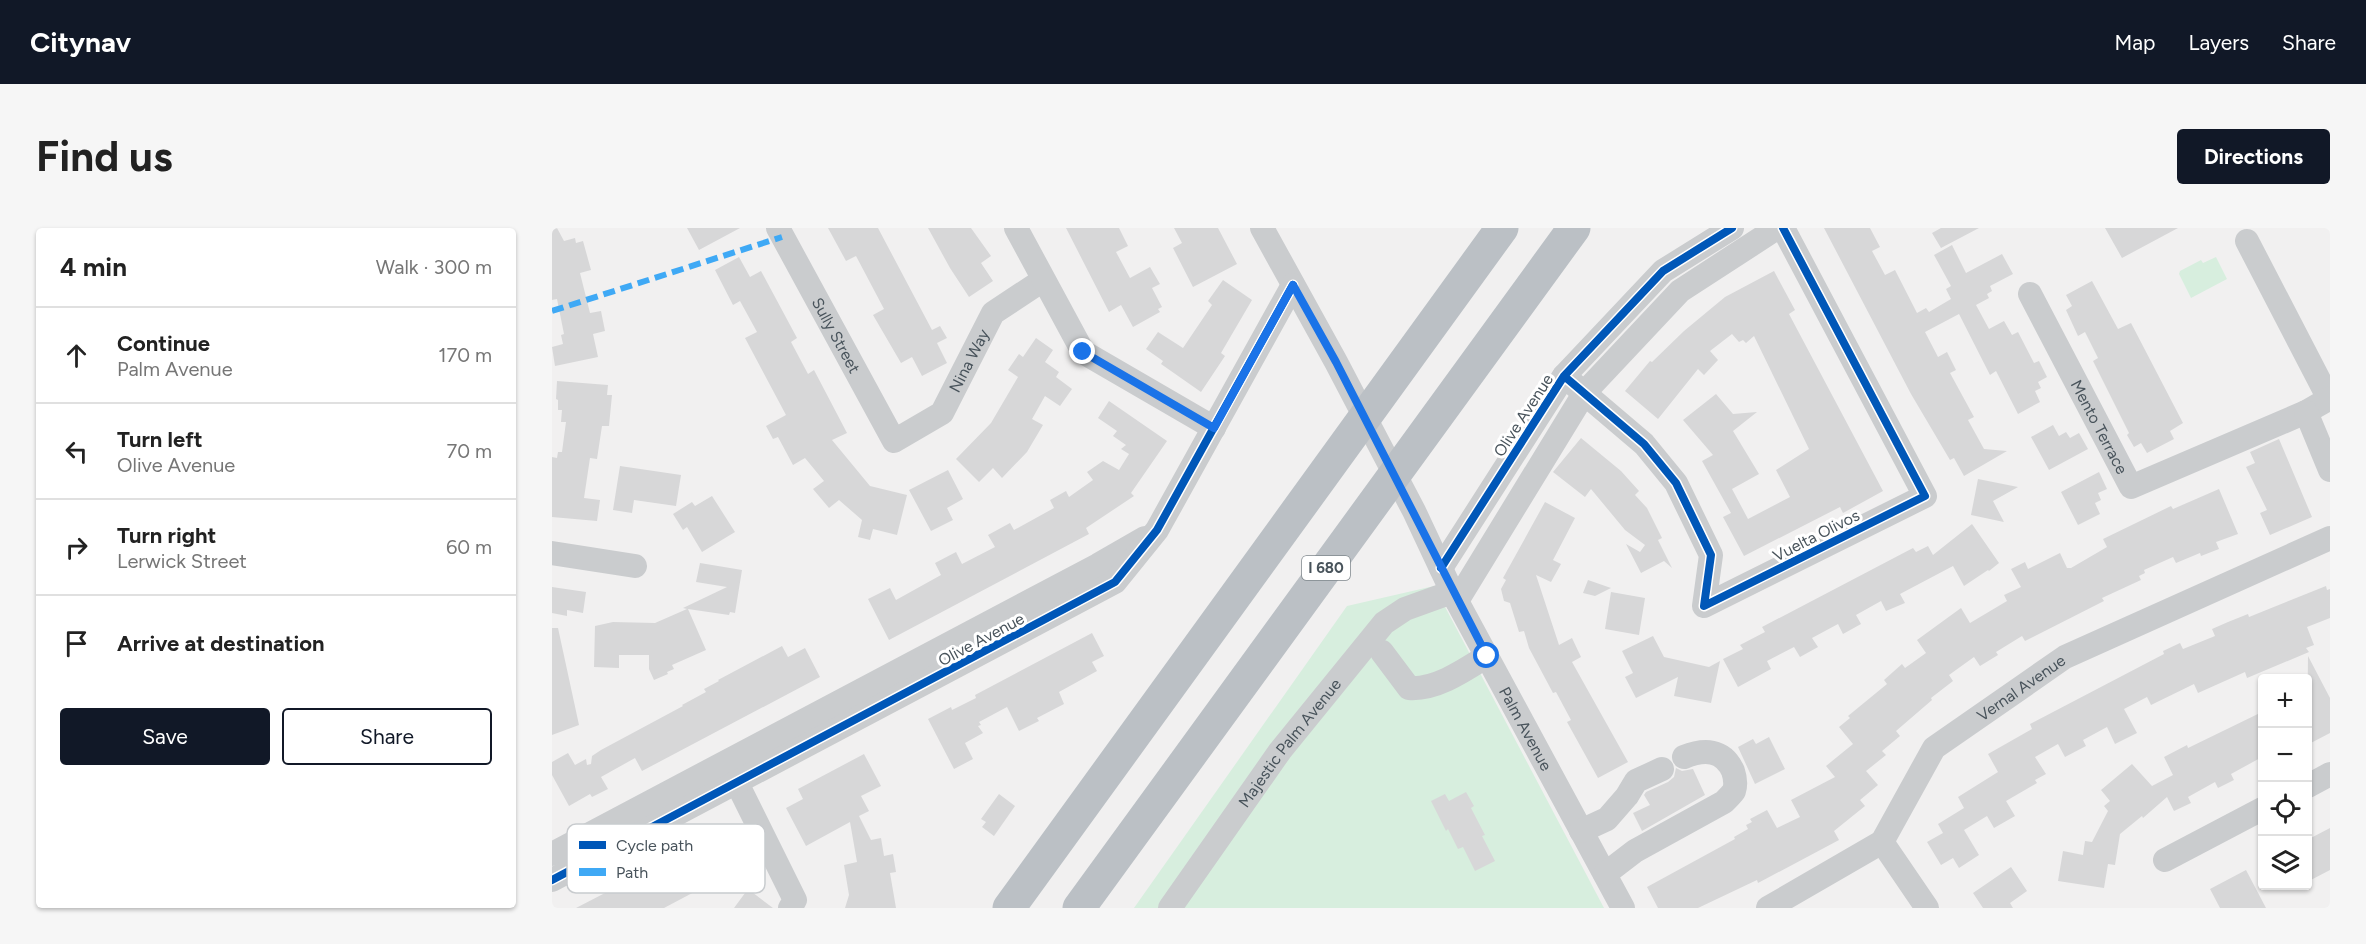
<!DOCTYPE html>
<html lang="en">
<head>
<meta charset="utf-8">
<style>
	:root { --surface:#fff; --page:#f6f6f6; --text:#222; --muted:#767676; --line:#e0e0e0; --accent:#111827 }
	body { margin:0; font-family:Figtree,sans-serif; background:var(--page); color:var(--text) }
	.controls { position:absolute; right:18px; bottom:18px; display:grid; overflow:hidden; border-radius:6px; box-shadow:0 2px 4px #0004 }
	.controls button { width:54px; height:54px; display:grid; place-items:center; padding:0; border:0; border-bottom:2px solid var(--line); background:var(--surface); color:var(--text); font:30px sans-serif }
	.stop { position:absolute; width:18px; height:18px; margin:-14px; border:4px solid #1a73e8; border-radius:50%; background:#fff }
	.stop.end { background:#1a73e8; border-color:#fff; box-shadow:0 2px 6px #0008 }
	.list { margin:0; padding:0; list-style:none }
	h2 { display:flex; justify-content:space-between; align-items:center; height:78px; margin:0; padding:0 24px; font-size:26px }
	h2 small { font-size:20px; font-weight:400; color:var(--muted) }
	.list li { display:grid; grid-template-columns:39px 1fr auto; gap:18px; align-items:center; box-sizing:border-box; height:96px; padding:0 24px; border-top:2px solid var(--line) }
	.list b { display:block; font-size:22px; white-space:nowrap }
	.list p { margin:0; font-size:20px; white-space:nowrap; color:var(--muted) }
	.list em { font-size:20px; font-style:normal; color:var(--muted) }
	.actions { display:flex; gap:12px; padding:18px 24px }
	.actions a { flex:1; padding:14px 0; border:2px solid var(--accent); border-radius:6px; text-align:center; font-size:21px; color:var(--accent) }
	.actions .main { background:var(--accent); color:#fff }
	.icon { flex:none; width:33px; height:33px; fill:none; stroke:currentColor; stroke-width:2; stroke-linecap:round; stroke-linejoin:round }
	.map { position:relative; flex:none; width:1778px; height:680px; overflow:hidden; border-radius:6px }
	header { display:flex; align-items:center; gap:36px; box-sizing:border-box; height:84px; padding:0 30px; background:var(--accent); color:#fff }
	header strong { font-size:28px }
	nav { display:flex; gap:33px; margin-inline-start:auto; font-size:21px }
	.intro { display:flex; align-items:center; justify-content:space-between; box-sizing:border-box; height:144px; padding:0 36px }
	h1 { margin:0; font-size:42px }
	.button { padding:15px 27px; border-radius:6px; background:var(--accent); color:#fff; font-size:21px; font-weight:700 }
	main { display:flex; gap:36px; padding:0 36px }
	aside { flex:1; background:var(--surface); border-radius:6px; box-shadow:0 2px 4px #0004 }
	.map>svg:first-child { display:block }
</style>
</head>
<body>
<header>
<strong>Citynav</strong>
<nav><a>Map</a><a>Layers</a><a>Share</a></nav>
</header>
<div class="intro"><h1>Find us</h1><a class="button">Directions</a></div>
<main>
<aside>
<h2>4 min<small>Walk · 300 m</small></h2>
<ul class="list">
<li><svg class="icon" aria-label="ahead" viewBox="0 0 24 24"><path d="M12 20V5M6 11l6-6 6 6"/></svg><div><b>Continue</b><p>Palm Avenue</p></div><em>170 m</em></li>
<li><svg class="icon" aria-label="left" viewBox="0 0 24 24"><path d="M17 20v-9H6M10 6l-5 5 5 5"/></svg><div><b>Turn left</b><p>Olive Avenue</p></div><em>70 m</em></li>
<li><svg class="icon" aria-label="right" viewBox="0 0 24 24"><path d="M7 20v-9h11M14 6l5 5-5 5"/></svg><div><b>Turn right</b><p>Lerwick Street</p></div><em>60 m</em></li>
<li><svg class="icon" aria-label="arrive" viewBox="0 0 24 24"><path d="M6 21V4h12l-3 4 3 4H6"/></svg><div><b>Arrive at destination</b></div></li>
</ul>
<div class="actions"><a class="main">Save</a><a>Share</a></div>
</aside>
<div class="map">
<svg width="1778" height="680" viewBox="0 0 1778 680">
	<rect width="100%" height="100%" fill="#f1f0f0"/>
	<!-- green -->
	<path fill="#d7eede" d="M1664 29 1675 51 1639 70 1627 46 1628 43 1649 32 1651 35Z
		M882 358 1052 680H582L795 378Z"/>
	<!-- building -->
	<path fill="#d7d7d8" d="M0 0H5L12 13 23 10 24 15 31 13 39 42 28 45 38 85 49 83 53 103 41 106 46 129 3 138 0 119 11 116 9 107 12 106 5 71 0 72Z
		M135 0H188L147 22Z
		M276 0H326L380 102 388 98 395 110 385 115 395 135 370 148 360 129 349 135 321 87 332 81 304 28 294 33Z
		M376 0H419L439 28 429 35 441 53 417 69 398 40Z
		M514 0H567L576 18 564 24 578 50 598 39 608 56 600 60 610 79 606 81 608 84 581 99 569 77 557 84Z
		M622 0H666L685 36 641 59 621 20 630 15Z
		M1272 0H1318L1328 19 1320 23 1333 47 1343 42 1365 85 1374 80 1377 84 1399 71 1394 61 1399 58 1382 27 1400 17 1414 45 1450 26 1461 46 1438 58 1440 63 1435 66 1437 70 1424 77 1437 101 1452 93 1460 107 1466 104 1482 135 1487 133 1495 149 1486 154 1489 160 1483 163 1488 174 1466 186 1444 143 1438 147 1407 86 1373 104 1386 129 1395 124 1404 142 1398 145 1422 189 1416 192 1432 221 1455 223 1412 248 1402 230 1398 232 1359 166Z
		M1389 0H1427L1389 20 1380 5Z
		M1553 0H1626L1570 30Z
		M187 29 198 49 209 43 245 110 239 114 256 146 262 142 295 205 280 212 318 258 355 267 345 307 321 301 318 312 306 309 310 292 287 272 277 280 261 261 272 253 253 230 241 237 226 209 221 211 214 198 234 187 193 110 205 104 188 73 181 77 163 42Z
		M1222 43 1243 82 1237 86 1331 263 1291 285 1288 279 1192 328 1171 289 1179 285 1150 233 1161 227 1131 192 1164 166 1181 186 1205 184 1181 203 1207 246 1180 261 1196 291 1238 269 1224 242 1257 221 1202 108 1194 115 1191 112 1187 114 1180 106 1158 123 1166 132 1152 147 1146 141 1106 191 1073 163 1098 133 1100 134 1132 103 1173 69Z
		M671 52 700 72 669 125 673 128 649 164 609 136 611 133 594 121 606 104 631 120 660 77 656 73Z
		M1540 53 1566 101 1579 95 1631 195 1618 203 1622 211 1595 225 1589 215 1582 219 1575 207 1577 205 1541 133 1546 130 1533 104 1526 108 1514 82 1520 78 1514 67Z
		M484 110 501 122 493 134 507 144 504 149 520 161 508 178 493 168 480 191 491 197 475 224 450 250 441 240 427 254 404 231 439 195 466 149 456 142 467 126 471 129Z
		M5 153 56 157 55 167H60L57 198H50L45 231 38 230 32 270 48 272 45 293 0 289V229L5 230 6 224H10L14 194H9L10 182H6V172L4 171Z
		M557 173 615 213 579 265 582 268 534 300 537 306 337 412 316 371 338 360 344 372 389 347 383 335 404 324 410 336 443 319 436 307 458 295 462 302 502 280 498 272 514 263 517 269 541 252 535 244 551 233 567 242 577 226 569 221 574 217 561 208 565 203 546 190Z
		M1501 197 1507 208 1514 204 1518 210 1527 205 1536 221 1497 242 1479 209Z
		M1029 210 1069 243 1087 263 1083 267 1095 280 1110 310 1106 312 1120 340 1112 333 1089 345 1074 316 1088 324 1093 317 1073 302 1039 261 1033 269 1001 244Z
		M1727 211 1760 289 1718 307 1708 285 1715 282 1694 239 1703 235 1698 224Z
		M68 238 129 247 124 278 82 272 80 285 61 282Z
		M396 242 411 271 395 280 401 292 379 303 357 262Z
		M1547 244 1555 261 1546 265 1549 272 1543 275 1548 286 1526 297 1509 264Z
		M1426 251 1466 259 1441 273 1452 294 1419 287Z
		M1667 261 1686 306 1664 314 1667 321 1649 328 1648 325 1624 335 1621 329 1592 342 1593 345 1587 348 1589 352 1550 370 1552 373 1473 413 1470 408 1444 424 1446 427 1428 438 1422 429 1397 447 1401 453 1379 470 1380 472 1344 503 1348 508 1330 523 1334 527 1314 543 1326 557 1308 572 1313 578 1282 603 1287 612 1206 655 1205 652 1146 680H1106L1095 659 1183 611 1182 609 1196 601 1194 597 1200 594 1198 591 1215 582 1225 600 1248 589 1239 572 1283 549 1274 538 1301 516 1287 499 1298 490 1296 488 1335 456 1332 452 1350 436 1353 440 1374 425 1365 412 1409 380 1418 395 1455 373 1452 367 1469 359 1459 341 1473 334 1476 341 1508 325 1515 340H1519L1555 319 1551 311 1619 278 1621 281Z
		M160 268 183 304 150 324 135 299 131 302 121 286 140 274 143 278Z
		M993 274 1023 290 1001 332 1009 336 999 354 984 347 1007 417 1020 410 1029 429 1020 434 1076 534 1046 550 1015 494 1019 492 1004 464 1001 465 977 420 972 403 967 404 958 375 952 373 949 361 954 352 951 350Z
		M1420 296 1447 335 1437 343 1436 342 1412 358 1401 338 1348 366 1353 375 1334 383 1329 373 1304 387 1309 396 1291 406 1286 396 1260 410 1266 419 1248 429 1242 419 1215 433 1219 441 1186 459 1171 431 1191 421 1188 417 1213 404 1210 399 1361 320 1364 324 1376 318 1381 327Z
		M148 335 190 342 183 385 178 384 177 387 136 381 154 422 120 437 122 441 115 444 116 446 102 452 97 441V427H67V440L42 439 43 398 61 394 103 395 135 381 131 380 175 359 144 354Z
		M1036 352 1059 360 1043 368 1031 365Z
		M1774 358 1775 362 1778 361V390L1755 399 1762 417 1754 420 1757 424 1695 450 1693 444 1646 465 1642 456 1599 477 1595 469 1572 481 1585 505 1563 516 1555 499 1531 512 1534 518 1513 529 1506 516 1483 529 1494 546 1483 552 1485 555 1454 573 1463 588 1442 600 1435 588 1412 602 1427 627 1407 640 1401 630 1389 637 1375 614 1391 605 1386 596 1412 580 1406 569 1446 544 1436 526 1480 501 1478 496 1612 426 1611 423 1628 415 1631 421 1663 408 1660 401 1676 394 1696 386 1697 389Z
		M0 359 34 364 31 385 15 382V388L0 385Z
		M1059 364 1093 370 1087 407 1053 401Z
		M0 400H6L27 497 0 507Z
		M540 405 552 428 540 434 545 443 507 464 512 476 485 490 487 493 467 503 455 479 427 494 429 497 426 498 431 505 413 515 421 531 402 541 376 491 399 479 400 482 424 470 423 467Z
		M1101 408 1112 429 1157 439 1168 433 1159 475 1122 468 1126 449 1084 470 1073 449 1081 445 1070 423Z
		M230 418 236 429 253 420 268 449 90 543 83 530 49 549 56 561 40 569 38 566 17 578 0 547V534L16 525 23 537 34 531 35 537 39 536 40 528 49 522 131 478 130 477 154 464 152 461 167 453 166 452Z
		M1756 428 1778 470V505L1755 517Z
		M1710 484V529L1679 546 1682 552 1666 560 1663 554 1636 569 1639 575 1622 583 1615 569 1591 590 1590 588 1568 606 1563 637 1556 636 1552 660 1506 653 1511 623 1531 627 1533 613 1540 614 1556 583 1552 578 1558 573 1549 562 1580 536 1600 558 1621 547 1612 529 1635 517 1636 520Z
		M1217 509 1233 541 1203 556 1186 519 1201 511 1204 516Z
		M312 526 329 558 309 568 317 583 307 588 319 612 329 610 332 628 341 626 344 644 338 645 344 680H293L297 667 292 637 305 634 298 594 254 618 234 580 251 571 246 561Z
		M1124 540 1130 543 1141 541 1153 567 1090 603 1081 585 1098 577 1092 567 1094 564 1116 554 1122 549Z
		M914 564 922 578 919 580 933 607 930 608 943 633 923 643 911 619 906 621 896 601 894 603 879 573 893 566 897 573Z
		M447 566 463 578 442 608 430 599 434 594 429 591Z
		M1778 600V642L1755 654V612Z
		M158 608 165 621 188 609 199 629 144 658 146 662 112 680H24L109 636Z
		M1459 639 1475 663 1458 675 1461 680H1431L1421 665Z
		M1694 642 1714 680H1668L1658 661Z
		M196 661 221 680H182Z"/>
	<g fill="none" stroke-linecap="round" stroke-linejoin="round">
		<!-- minor -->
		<g stroke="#caccce" stroke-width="24">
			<path id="s1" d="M226 0 342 213 390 185 441 85 491 52"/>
			<path d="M464 0 531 124 662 200"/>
			<path id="s2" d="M710 0 784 134 862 283 900 364 1071 680"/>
			<path d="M1695 13 1777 171"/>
			<path id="s3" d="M1478 66 1579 259 1754 184 1778 170"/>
			<path d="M1012 148 1092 216 1124 255 1159 327 1152 378 1373 268 1231 0"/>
			<path d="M1754 184 1778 242"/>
			<path d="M0 325 83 338"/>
			<path d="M889 340 1012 148 1111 43 1180 0"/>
			<path d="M905 373 1033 164 1128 63 1225 0"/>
			<path d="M830 424 857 460C884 462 913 442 935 428"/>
			<path d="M178 541 243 672 238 680"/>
			<path d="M1756 558 1778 546"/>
			<path d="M1029 603 1055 591 1075 568 1084 553 1110 541"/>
			<path d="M1330 614 1375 680"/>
			<path d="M0 626 546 337 593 310"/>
			<path d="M1613 632 1710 581"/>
			<path d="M1053 646 1083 623 1172 574C1175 571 1180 566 1182 563 1184 557 1183 549 1181 543 1171 521 1152 521 1132 529"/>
			<path d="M0 652 563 354 605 302 741 57"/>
			<path id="s4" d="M618 680 728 523 832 395 853 381 900 364"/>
			<path id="s5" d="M1216 680 1330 614 1382 520 1513 429 1778 310"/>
		</g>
		<!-- highway -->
		<path stroke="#bbc0c5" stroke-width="33" d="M457 680 950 0
			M527 680 1022 0"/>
		<!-- quiet -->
		<path stroke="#3fa9f5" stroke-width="6" stroke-dasharray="12 6" stroke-linecap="butt" d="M0 83 230 9"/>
		<defs>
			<path id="cycleway" d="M1012 148 1092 216 1124 255 1159 327 1152 378 1373 268 1231 0
				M889 340 1012 148 1111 43 1180 0
				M0 652 563 354 605 302 741 57"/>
		</defs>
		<!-- cycleway casing -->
		<use href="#cycleway" stroke="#fff" stroke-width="11"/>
		<!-- cycleway -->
		<use href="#cycleway" stroke="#0057b8" stroke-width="8"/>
	</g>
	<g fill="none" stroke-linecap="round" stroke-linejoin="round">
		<!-- route -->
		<path stroke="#1a73e8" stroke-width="8" d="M531 124 662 200 741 57 784 134 935 428"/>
	</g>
	<g text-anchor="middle" stroke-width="6" stroke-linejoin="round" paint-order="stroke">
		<!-- shield labels -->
		<rect fill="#fff" stroke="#7f878c" stroke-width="1.5" x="750" y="328" width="48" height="24" rx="4.5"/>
		<g font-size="15" font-weight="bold" fill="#48535b">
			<text x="774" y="345">I 680</text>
		</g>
		<!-- street labels -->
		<g font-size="16" fill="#48535b" stroke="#fff">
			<text dy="6" stroke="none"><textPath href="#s1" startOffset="122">Sully Street</textPath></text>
			<text dy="6" stroke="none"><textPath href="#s1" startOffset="357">Nina Way</textPath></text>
			<text transform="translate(971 187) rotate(-57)" y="6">Olive Avenue</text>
			<text dy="6" stroke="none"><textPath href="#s3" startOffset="150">Mento Terrace</textPath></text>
			<text transform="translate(1264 307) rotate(-27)" y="6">Vuelta Olivos</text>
			<text transform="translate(429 411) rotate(-28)" y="6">Olive Avenue</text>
			<text dy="6" stroke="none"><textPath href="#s5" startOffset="345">Vernal Avenue</textPath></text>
			<text dy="6" stroke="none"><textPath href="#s2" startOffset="566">Palm Avenue</textPath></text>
			<text dy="6" stroke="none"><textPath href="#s4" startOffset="204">Majestic Palm Avenue</textPath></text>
		</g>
	</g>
	<!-- legend -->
	<rect x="15" y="596" width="198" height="69" rx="9" fill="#fff" stroke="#c8cbce" stroke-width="1.5"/>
	<rect x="27" y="613" width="27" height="8" fill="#0057b8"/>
	<rect x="27" y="640" width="27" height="8" fill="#3fa9f5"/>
	<g font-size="16" fill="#48535b">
		<text x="64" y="623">Cycle path</text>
		<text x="64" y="650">Path</text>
	</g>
</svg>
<div class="controls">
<button>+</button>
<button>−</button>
<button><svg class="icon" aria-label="locate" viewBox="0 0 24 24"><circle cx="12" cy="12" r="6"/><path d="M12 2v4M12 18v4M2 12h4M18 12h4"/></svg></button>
<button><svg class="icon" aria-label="layers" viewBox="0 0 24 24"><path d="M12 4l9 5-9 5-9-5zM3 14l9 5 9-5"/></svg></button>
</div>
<div class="stop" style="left:935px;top:428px"></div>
<div class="stop end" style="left:531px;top:124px"></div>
</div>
</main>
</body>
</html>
